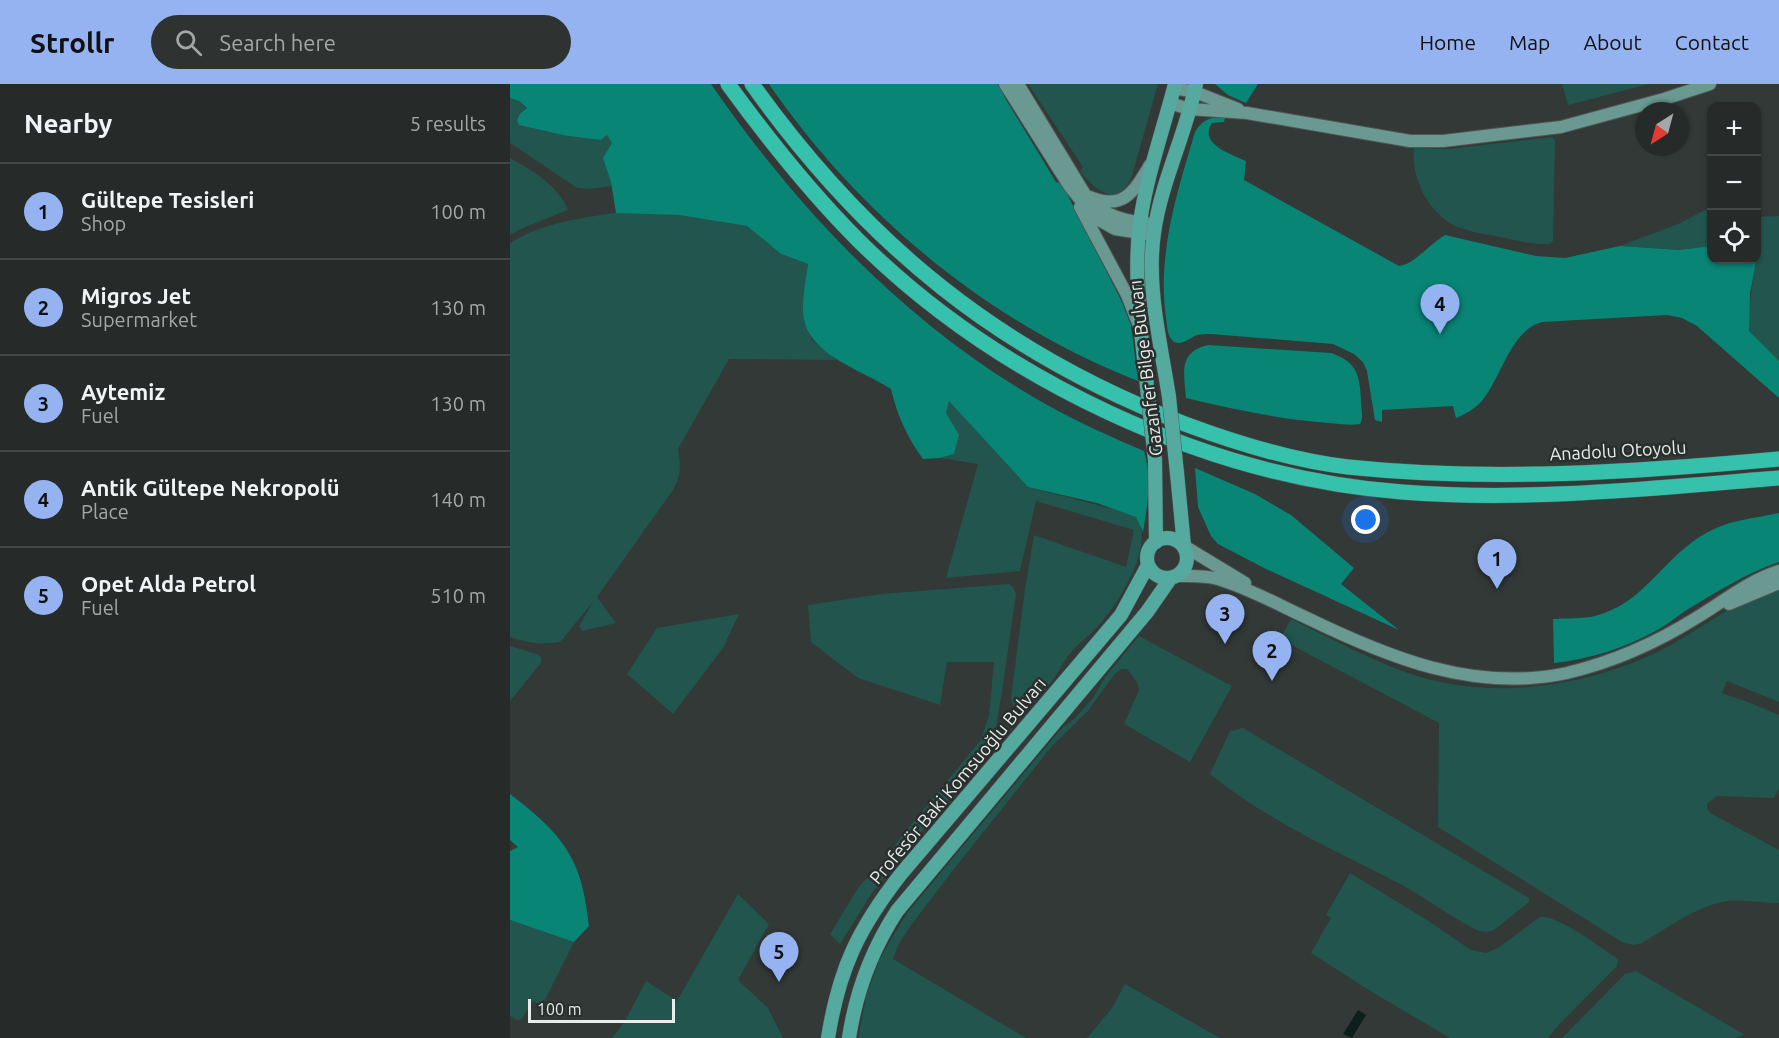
<!DOCTYPE html>
<html lang="en">
<head>
<meta charset="utf-8">
<style>
	:root { --surface:#262b29; --page:#2e3331; --text:#f1f3f6; --muted:#a4a7a8; --line:#424746; --accent:#95b2f1 }
	body { margin:0; font-family:Ubuntu,sans-serif; background:var(--page); color:var(--text) }
	.controls { position:absolute; right:18px; top:18px; display:grid; overflow:hidden; border-radius:12px; box-shadow:0 2px 4px #0004 }
	.controls button { width:54px; height:54px; display:grid; place-items:center; padding:0; border:0; border-bottom:2px solid var(--line); background:var(--surface); color:var(--text); font:30px sans-serif }
	.compass { position:absolute; left:1125px; top:18px; width:54px; height:54px; border-radius:50%; background:var(--surface); box-shadow:0 2px 4px #0004; rotate:216deg }
	.scale { position:absolute; left:18px; bottom:15px; width:147px; box-sizing:border-box; padding-left:6px; border:3px solid #e8edec; border-top:0; font-size:16px; line-height:21px; white-space:nowrap; color:#e8edec; -webkit-text-stroke:4px #282f2d; paint-order:stroke }
	.you { position:absolute; left:856px; top:436px; width:21px; height:21px; margin:-15px; border:4px solid #fff; border-radius:50%; background:#1a73e8; box-shadow:0 0 0 9px #1a73e833 }
	.badge { display:grid; place-items:center; width:39px; height:39px; border-radius:50%; background:var(--accent); color:#111; font-size:20px; font-weight:700 }
	.pin { position:absolute; translate:-50% -50px; filter:drop-shadow(0 2px 3px #0008) }
	.pin::after { content:''; position:absolute; top:32px; width:21px; height:18px; background:inherit; clip-path:polygon(0 0,100% 0,50% 100%) }
	.list { margin:0; padding:0; list-style:none }
	h2 { display:flex; justify-content:space-between; align-items:center; height:78px; margin:0; padding:0 24px; font-size:26px }
	h2 small { font-size:20px; font-weight:400; color:var(--muted) }
	.list li { display:grid; grid-template-columns:39px 1fr auto; gap:18px; align-items:center; box-sizing:border-box; height:96px; padding:0 24px; border-top:2px solid var(--line) }
	.list b { display:block; font-size:22px; white-space:nowrap }
	.list p { margin:0; font-size:20px; white-space:nowrap; color:var(--muted) }
	.list em { font-size:20px; font-style:normal; color:var(--muted) }
	.icon { flex:none; width:33px; height:33px; fill:none; stroke:currentColor; stroke-width:2; stroke-linecap:round; stroke-linejoin:round }
	.map { position:relative; flex:none; width:1269px; height:954px; overflow:hidden }
	header { display:flex; align-items:center; gap:36px; box-sizing:border-box; height:84px; padding:0 30px; background:var(--accent); color:#111 }
	header strong { font-size:28px }
	nav { display:flex; gap:33px; margin-inline-start:auto; font-size:21px }
	.search { width:420px; height:54px; background:var(--page); display:flex; align-items:center; gap:15px; box-sizing:border-box; padding:0 21px; border-radius:33px; color:var(--muted); font-size:22px }
	main { display:flex }
	aside { flex:1; background:var(--surface) }
	.map>svg:first-child { display:block }
</style>
</head>
<body>
<header>
<strong>Strollr</strong>
<div class="search"><svg class="icon" aria-label="search" viewBox="0 0 24 24"><circle cx="10" cy="10" r="6"/><path d="M15 15l6 6"/></svg>Search here</div>
<nav><a>Home</a><a>Map</a><a>About</a><a>Contact</a></nav>
</header>
<main>
<aside>
<h2>Nearby<small>5 results</small></h2>
<ul class="list">
<li><span class="badge">1</span><div><b>Gültepe Tesisleri</b><p>Shop</p></div><em>100 m</em></li>
<li><span class="badge">2</span><div><b>Migros Jet</b><p>Supermarket</p></div><em>130 m</em></li>
<li><span class="badge">3</span><div><b>Aytemiz</b><p>Fuel</p></div><em>130 m</em></li>
<li><span class="badge">4</span><div><b>Antik Gültepe Nekropolü</b><p>Place</p></div><em>140 m</em></li>
<li><span class="badge">5</span><div><b>Opet Alda Petrol</b><p>Fuel</p></div><em>510 m</em></li>
</ul>
</aside>
<div class="map">
<svg width="1269" height="954" viewBox="0 0 1269 954">
	<rect width="100%" height="100%" fill="#323937"/>
	<!-- green -->
	<path fill="#21554d" d="M518 0H648L621 95C606 125 583 104 570 87L573 83Z
		M1052 0H1139L1058 21Z
		M0 14 9 17 17 25 9 41 57 52 91 56 97 51 102 59V102L79 105 67 104 0 59Z
		M1042 53 1045 56 1043 157 1040 160C1023 161 1006 156 990 153 976 150 958 148 945 142 917 127 901 94 904 64L939 65Z
		M0 74C23 87 48 101 58 126L13 144 0 151Z
		M1195 126 1201 127V162L1169 166 1110 162 1168 140Z
		M111 128 169 131 237 142 271 170 298 180 293 228 302 256 327 276 219 275 168 365C171 381 171 392 163 406L87 513 106 539 72 547 69 542 83 518 50 558C31 561 18 559 0 553V159C34 138 72 134 111 128Z
		M1269 132V277L1239 247C1238 220 1243 195 1248 169L1247 168V133Z
		M439 316 518 403 615 428 626 433C647 460 606 524 586 544 579 552 570 558 563 566 553 577 548 590 539 601 531 610 522 619 514 628H509C504 624 502 621 501 614L515 505 524 451 616 483 624 446 526 417 510 487 436 494 468 380 430 374 444 370 436 329Z
		M499 500 503 503 506 510 492 608 482 666 380 785 362 809 330 860 320 850 350 801 370 782 392 752 471 656 479 631 484 578H437L430 621 348 594 301 558 298 521 371 510Z
		M1269 505V618L1217 597 1212 609 1243 620 1269 631V705L1264 714 1207 712 1197 720V725L1202 730 1269 766V819C1252 819 1233 815 1217 817 1186 822 1158 844 1132 859L1123 861 1112 858 928 743 929 639 770 555 781 535C821 554 860 576 901 590 975 615 1061 605 1132 575 1166 561 1195 539 1227 521 1239 514 1255 510 1269 505Z
		M229 530 213 564 163 630 117 590 147 544Z
		M629 552 722 602 680 678 614 640 629 606 627 598 617 585H611L604 591 578 627 542 662 444 785 402 840 389 859 383 875 516 954H348L357 909 370 874 397 829 529 671 552 644 563 636 582 615 596 592Z
		M0 562 27 570 31 573V579L0 617Z
		M733 644 1019 814V818L984 846 977 848 969 847C942 834 919 816 894 802 829 768 757 737 700 690L720 647Z
		M840 789 917 836 961 866 976 869 988 864 1030 833C1046 830 1090 863 1105 873L1108 876 1107 882 1045 945 1038 954H940L857 905 801 869 821 834 816 831Z
		M228 810 259 840 228 896 258 924 273 954H102L115 937 136 897 167 917Z
		M0 836 64 858 32 922 23 917 12 935 7 936 0 932Z
		M1126 887 1235 951 1225 954H1052L1115 890Z
		M615 900 710 954H577L602 924Z"/>
	<!-- forest -->
	<path fill="#098576" d="M0 0H201C289 128 402 246 539 322 570 339 601 353 634 367 642 395 638 419 633 448L626 433 587 419 518 403 439 317 436 329 449 351 444 370 430 374 413 375C397 353 387 331 381 305 351 285 293 270 293 226 293 210 296 195 298 180L271 170 237 142 169 131 106 129 101 98 93 74 102 59 97 51 91 56 57 52 9 41 7 36 10 30 17 24 9 17 0 14Z
		M259 0H489L495 14 546 98 552 100 611 216 621 241 628 297C479 239 349 131 259 0Z
		M705 0H748L736 19 718 11Z
		M707 33 715 34 714 38 702 39C688 60 721 70 736 77L734 96 889 182C903 181 921 159 935 151L1026 172 1055 174 1110 162 1169 166 1201 162 1202 176H1246L1247 168H1248L1240 209 1239 247 1269 277V314L1187 242 1172 234 1157 231 1032 238C1000 246 991 296 970 319 963 326 955 330 946 334L943 322 872 326V338L865 336 857 287 853 278 844 270 823 260 701 250C696 250 691 250 687 251 679 254 670 264 662 256 657 251 657 240 656 234 647 169 667 109 685 48 691 38 696 35 707 33Z
		M698 261 821 269C847 278 850 291 851 317 851 326 854 333 850 340 836 342 822 339 808 338 763 334 719 324 676 314 674 289 668 268 698 261Z
		M685 384 745 410 781 431 844 484 831 500 889 546 754 484 708 460 701 452 688 423Z
		M1269 429V478C1236 489 1205 509 1175 527 1166 533 1158 540 1149 545 1116 564 1080 575 1044 579L1043 535C1057 534 1072 535 1085 532 1136 519 1154 471 1198 448 1219 436 1246 434 1269 429Z
		M0 710C53 751 72 773 79 842L64 858 0 836V767L8 763 0 756Z"/>
	<!-- water -->
	<path fill="#0d1f1b" d="M848 926 856 931 842 954 833 950Z"/>
	<g fill="none" stroke-linecap="round" stroke-linejoin="round">
		<defs>
			<path id="secondary" d="M495 0 560 103 577 124 589 136 605 145 643 151
				M508 0 576 112C593 133 619 138 645 140
				M664 4 685 8 728 25
				M660 19 679 25 737 29 900 57H933L1051 43 1154 15 1200 0
				M580 113C614 127 624 107 640 81
				M570 123 617 211 628 239
				M674 462 735 499
				M667 492C681 492 694 491 708 495 738 504 767 520 795 533 877 573 964 609 1057 589 1103 578 1146 559 1186 534 1214 517 1238 497 1269 487
				M1219 520 1269 499"/>
			<path id="primary" d="M634 275C629 230 624 183 630 138 637 91 653 46 665 0
				M659 313C651 260 636 203 644 149 651 98 676 50 686 0
				M645 376 646 458
				M667 389 674 462
				M637 474a20 20 0 1 1 40 0a20 20 0 1 1-40 0Z
				M318 954C329 885 348 845 391 790L611 531 638 481
				M339 954C346 907 361 867 387 827L637 528 660 495"/>
			<path id="motorway" d="M218 0C258 55 300 108 348 156 488 295 695 393 892 408 1018 418 1144 404 1269 394
				M242 0C357 161 490 269 675 340 726 359 784 377 838 383 981 398 1126 388 1269 375"/>
		</defs>
		<!-- secondary casing -->
		<use href="#secondary" stroke="#505554" stroke-width="14"/>
		<!-- primary casing -->
		<use href="#primary" stroke="#505554" stroke-width="15"/>
		<!-- motorway casing -->
		<use href="#motorway" stroke="#505554" stroke-width="16"/>
		<!-- secondary -->
		<use href="#secondary" stroke="#6a9992" stroke-width="12"/>
		<!-- primary -->
		<use href="#primary" stroke="#54aa9e" stroke-width="14"/>
		<!-- motorway -->
		<use href="#motorway" stroke="#36c1ad" stroke-width="15"/>
		<defs>
			<path id="primary-bridge" d="M634 275 645 376
				M659 313 667 389"/>
		</defs>
		<!-- primary-bridge casing -->
		<use href="#primary-bridge" stroke="#505554" stroke-width="15" stroke-linecap="butt"/>
		<!-- primary-bridge -->
		<use href="#primary-bridge" stroke="#54aa9e" stroke-width="14"/>
	</g>
	<g text-anchor="middle" stroke-width="5" stroke-linejoin="round" paint-order="stroke">
		<!-- street labels -->
		<g font-size="18" fill="#e8edec" stroke="#282f2d">
			<text transform="translate(636 284) rotate(-97)" y="6">Gazanfer Bilge Bulvarı</text>
			<text transform="translate(1108 367) rotate(-3)" y="6">Anadolu Otoyolu</text>
			<text transform="translate(448 697) rotate(-50)" y="6">Profesör Baki Komsuoğlu Bulvarı</text>
		</g>
	</g>
</svg>
<div class="controls">
<button>+</button>
<button>−</button>
<button><svg class="icon" aria-label="locate" viewBox="0 0 24 24"><circle cx="12" cy="12" r="6"/><path d="M12 2v4M12 18v4M2 12h4M18 12h4"/></svg></button>
</div>
<svg class="compass" viewBox="-18 -18 36 36"><path d="M0-13l5 13h-10z" fill="#e53935"/><path d="M0 13l5-13h-10z" fill="#a4a7a8"/></svg>
<div class="scale">100 m</div>
<div class="you"></div>
<div class="pin badge" style="left:987px;top:505px">1</div>
<div class="pin badge" style="left:762px;top:597px">2</div>
<div class="pin badge" style="left:715px;top:560px">3</div>
<div class="pin badge" style="left:930px;top:250px">4</div>
<div class="pin badge" style="left:269px;top:898px">5</div>
</div>
</main>
</body>
</html>
